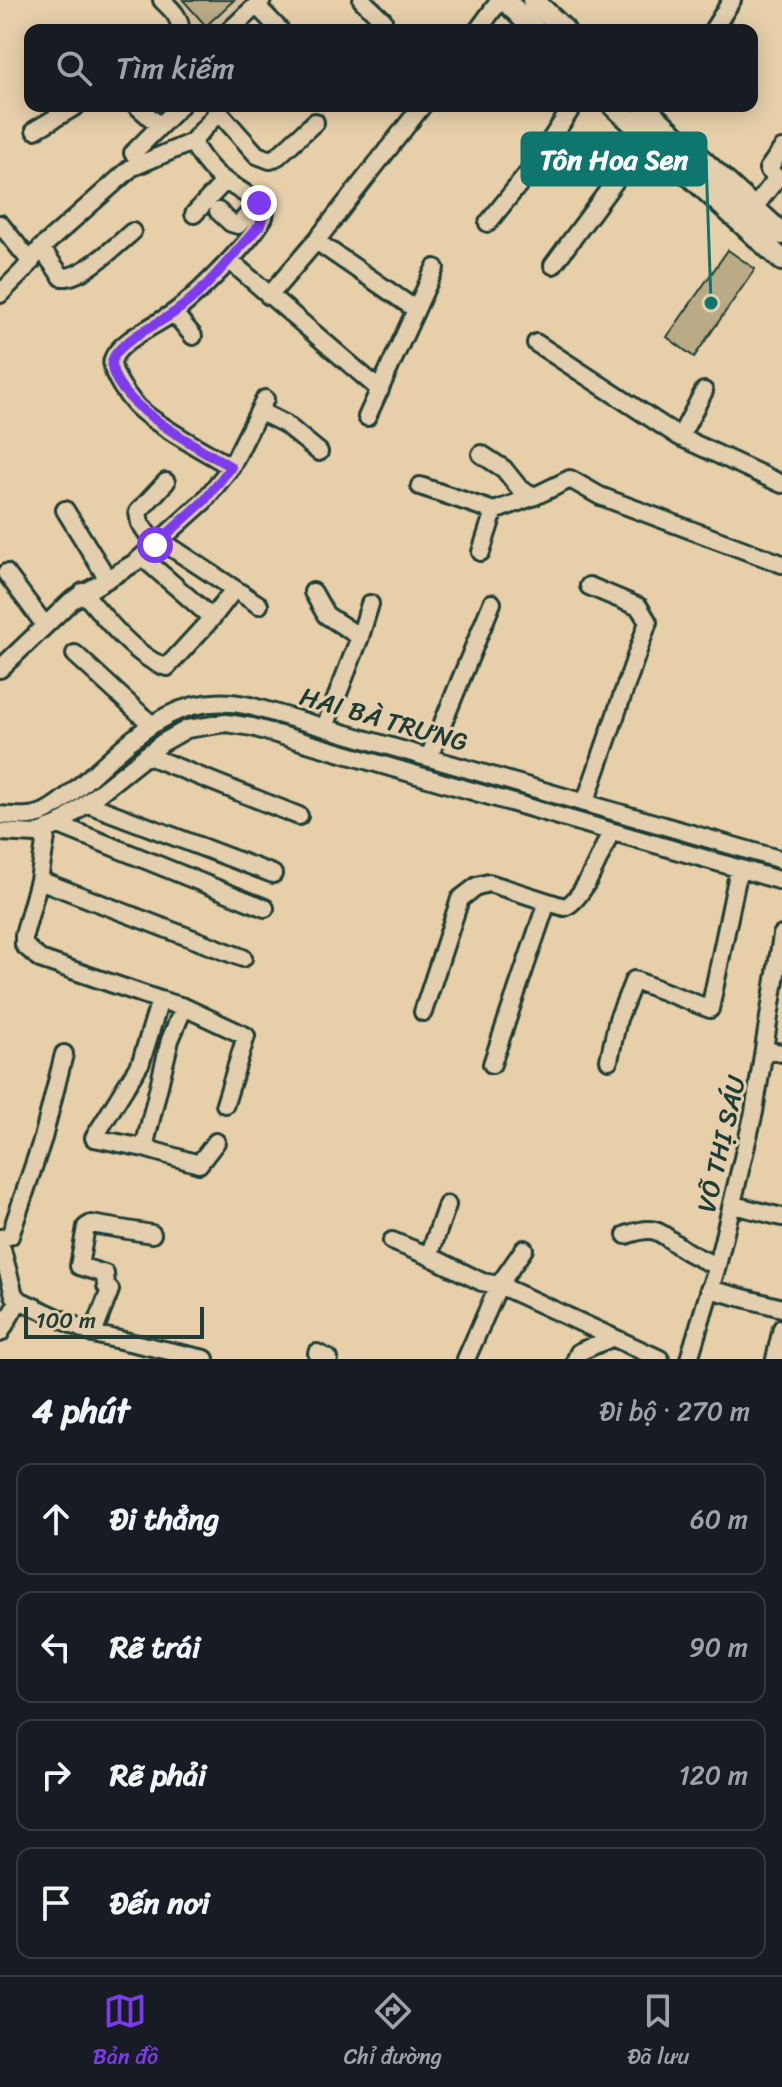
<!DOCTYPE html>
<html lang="vi">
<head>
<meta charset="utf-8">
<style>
	:root { --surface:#171b24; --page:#20242c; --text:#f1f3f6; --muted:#9ea1a6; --line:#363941; --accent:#7c3aed }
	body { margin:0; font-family:Sriracha,sans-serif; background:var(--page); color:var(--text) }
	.scale { position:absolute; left:24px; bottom:20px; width:180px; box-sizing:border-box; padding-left:8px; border:4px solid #1f3d34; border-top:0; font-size:22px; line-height:28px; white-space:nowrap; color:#1f3d34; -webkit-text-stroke:6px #e3cead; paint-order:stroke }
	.stop { position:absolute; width:24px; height:24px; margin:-18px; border:6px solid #7c3aed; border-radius:50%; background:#fff }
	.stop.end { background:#7c3aed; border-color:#fff; box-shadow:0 2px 8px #0008 }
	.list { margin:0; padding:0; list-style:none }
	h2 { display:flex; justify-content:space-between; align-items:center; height:104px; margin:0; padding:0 32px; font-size:34px }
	h2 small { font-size:26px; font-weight:400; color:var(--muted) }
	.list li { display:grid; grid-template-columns:52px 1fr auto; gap:24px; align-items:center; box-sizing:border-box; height:112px; margin:0 16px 16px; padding:0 16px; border:2px solid var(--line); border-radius:16px }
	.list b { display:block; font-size:30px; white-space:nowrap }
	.list em { font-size:26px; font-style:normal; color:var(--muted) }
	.icon { flex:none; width:44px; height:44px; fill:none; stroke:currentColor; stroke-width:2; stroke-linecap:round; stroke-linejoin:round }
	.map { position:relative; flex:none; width:782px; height:1359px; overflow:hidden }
	.search { position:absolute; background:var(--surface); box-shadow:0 4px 20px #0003; left:24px; right:24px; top:24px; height:88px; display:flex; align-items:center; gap:20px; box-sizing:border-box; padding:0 28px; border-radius:16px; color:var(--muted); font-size:30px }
	.sheet { height:616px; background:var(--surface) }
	nav { display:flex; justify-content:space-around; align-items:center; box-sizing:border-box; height:112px; border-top:2px solid var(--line); background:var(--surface); font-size:22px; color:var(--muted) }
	nav a { display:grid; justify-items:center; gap:4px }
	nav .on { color:var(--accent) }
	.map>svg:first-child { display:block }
</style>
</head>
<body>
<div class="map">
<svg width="782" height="1359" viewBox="0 0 782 1359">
	<rect width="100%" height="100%" fill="#e7cfaa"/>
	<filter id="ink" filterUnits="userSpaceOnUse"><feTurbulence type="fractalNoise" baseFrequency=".0125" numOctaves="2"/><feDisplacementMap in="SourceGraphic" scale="16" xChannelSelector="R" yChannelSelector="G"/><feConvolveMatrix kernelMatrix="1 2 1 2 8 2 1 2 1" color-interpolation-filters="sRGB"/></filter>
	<g filter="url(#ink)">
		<!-- built -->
		<path fill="#d6c19d" d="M171 0H252L220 30H196Z"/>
		<!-- building -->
		<path fill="#baab86" stroke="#1f3d34" stroke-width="2" d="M183 0H234L206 26Z
			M728 250 755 269 694 357 667 337Z"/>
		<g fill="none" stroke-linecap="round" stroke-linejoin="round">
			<defs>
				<path id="minor" d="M162 0C170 8 181 17 180 30
					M362 0 383 20
					M256 5 280 30
					M230 30 262 0
					M478 30 500 0
					M713 30 732 0
					M137 106 160 126
					M218 111 257 155 270 160 278 156 315 122
					M35 130 76 106
					M192 142C201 158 212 173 227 182 241 191 254 198 265 211L264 217C250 243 199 293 176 311 159 324 120 340 113 359 108 372 132 403 142 411 164 430 205 451 231 467
					M133 153 180 106
					M753 209 777 178 768 169 782 149
					M218 211 231 223 238 225 259 203
					M194 214 225 181
					M488 223 532 168 573 106
					M0 224 31 262
					M316 241 415 309
					M41 248 62 277C82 279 117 245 132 232
					M553 265 647 138
					M237 267 380 390
					M0 294 23 271 41 248 131 168 192 142 214 117 218 106
					M269 296 316 241 422 106
					M174 313 193 336
					M536 343 680 437 782 484
					M259 411 285 424 319 452
					M367 417 435 268
					M680 437 704 391
					M481 454 504 469 520 489 535 496
					M420 486 494 511 535 496 570 479 600 496 782 564
					M65 510 107 578
					M160 540 259 605
					M155 545 140 523 138 512 166 482
					M481 552 494 511
					M142 557 212 618 229 596
					M6 573 44 624
					M83 592C102 615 138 660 167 667L212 618
					M313 592 326 615 360 637
					M75 654 152 725
					M0 669 71 601 136 562 204 501 231 467 265 399
					M325 727 360 637 370 604
					M146 755 299 816
					M429 757 492 603
					M585 803 648 622 639 607 589 586
					M88 804 273 874
					M0 815C14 816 29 818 42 813 57 807 70 794 82 784 133 739 176 688 250 706L782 860
					M59 825 265 908
					M47 831 39 880 24 935V945L40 959 160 1000 141 1062 94 1138 144 1148 199 1164 216 1142
					M0 832 36 834 59 825 162 743 187 729 226 723 252 727 782 881
					M39 880 243 958
					M184 1007 246 1036 225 1104
					M423 1012 460 899 477 886 489 883 564 907C583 902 602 850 611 832
					M766 1050 782 1053
					M609 1060 618 1019 634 980 710 1009 739 869
					M492 1064 547 902
					M144 1148 170 1040 184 1007 160 1000
					M447 1205 429 1256 482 1282 499 1285 660 1359
					M733 1205 782 1217
					M626 1235C658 1224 658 1232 683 1249 693 1256 706 1261 717 1266
					M0 1238 10 1236 43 1138 64 1054
					M392 1241 429 1256
					M0 1242 14 1295 19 1300 93 1334 205 1359
					M709 1289 782 1308
					M0 1333 19 1300
					M93 1334 110 1290 106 1286 105 1274 79 1266 86 1227 91 1224 152 1234
					M317 1353 329 1359
					M466 1359 499 1285 524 1249
					M576 1359 579 1352 611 1338
					M689 1359 717 1266 754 1112 782 935
					M775 1359 782 1328"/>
				<path id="major" d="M505 0 535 30
					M533 0 564 30
					M614 106 782 260
					M643 106 782 234"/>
			</defs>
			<!-- minor casing -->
			<use href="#minor" stroke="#1f3d34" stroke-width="22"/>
			<!-- major casing -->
			<use href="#major" stroke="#1f3d34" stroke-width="26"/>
			<!-- minor -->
			<use href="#minor" stroke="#e3cead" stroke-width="16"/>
			<!-- major -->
			<use href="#major" stroke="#e3cead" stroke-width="20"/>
		</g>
	</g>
	<g fill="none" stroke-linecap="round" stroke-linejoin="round" filter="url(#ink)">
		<!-- route -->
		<path stroke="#7c3aed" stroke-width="10" d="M155 545 204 501 231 467C199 447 117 406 112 366 109 347 155 325 169 316 205 293 232 255 260 225L265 211 259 203"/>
	</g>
	<g text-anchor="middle" stroke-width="6" stroke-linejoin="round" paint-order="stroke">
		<!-- street labels -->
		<g font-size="26" fill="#1f3d34" stroke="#e3cead">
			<text transform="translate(384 719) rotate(16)" y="9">HAI BÀ TRƯNG</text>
			<text transform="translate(721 1144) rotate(-77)" y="9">VÕ THỊ SÁU</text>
		</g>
	</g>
	<!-- callouts -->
	<path fill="none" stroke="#0f766e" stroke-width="3" d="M711 303L706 159"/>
	<circle fill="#0f766e" stroke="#e3cead" stroke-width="3" cx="711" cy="303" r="8"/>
	<rect fill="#0f766e" stroke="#0f766e" stroke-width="3" x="522" y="133" width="184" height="52" rx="8"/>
	<g font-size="28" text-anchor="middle" font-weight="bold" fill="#fff">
		<text x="614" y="169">Tôn Hoa Sen</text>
	</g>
</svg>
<div class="scale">100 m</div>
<div class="stop" style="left:155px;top:545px"></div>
<div class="stop end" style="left:259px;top:203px"></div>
<div class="search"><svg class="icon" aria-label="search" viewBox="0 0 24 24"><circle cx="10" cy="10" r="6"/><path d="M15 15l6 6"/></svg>Tìm kiếm</div>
</div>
<section class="sheet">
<h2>4 phút<small>Đi bộ · 270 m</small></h2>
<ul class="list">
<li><svg class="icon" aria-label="ahead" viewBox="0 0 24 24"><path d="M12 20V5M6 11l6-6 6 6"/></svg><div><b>Đi thẳng</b></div><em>60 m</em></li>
<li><svg class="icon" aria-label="left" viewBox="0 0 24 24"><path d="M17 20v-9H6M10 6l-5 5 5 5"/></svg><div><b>Rẽ trái</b></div><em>90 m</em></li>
<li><svg class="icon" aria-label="right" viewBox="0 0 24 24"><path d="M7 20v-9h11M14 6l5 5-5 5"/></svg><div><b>Rẽ phải</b></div><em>120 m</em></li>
<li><svg class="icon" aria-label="arrive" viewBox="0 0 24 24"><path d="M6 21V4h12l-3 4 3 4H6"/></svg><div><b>Đến nơi</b></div></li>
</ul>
</section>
<nav>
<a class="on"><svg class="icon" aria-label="map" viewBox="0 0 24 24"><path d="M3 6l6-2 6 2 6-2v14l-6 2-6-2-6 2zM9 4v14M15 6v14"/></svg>Bản đồ</a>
<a><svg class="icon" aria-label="directions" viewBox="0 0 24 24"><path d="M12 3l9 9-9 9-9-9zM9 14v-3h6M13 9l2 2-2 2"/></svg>Chỉ đường</a>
<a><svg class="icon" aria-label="saved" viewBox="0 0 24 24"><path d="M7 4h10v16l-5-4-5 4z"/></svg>Đã lưu</a>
</nav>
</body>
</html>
